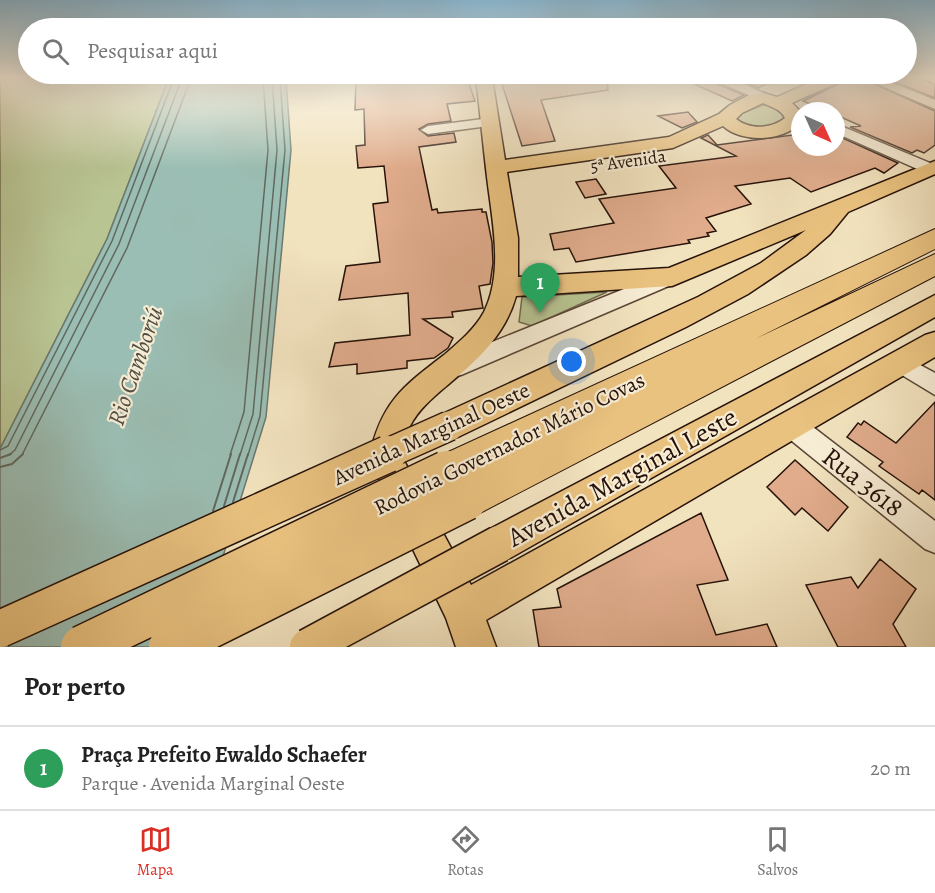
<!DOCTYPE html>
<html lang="pt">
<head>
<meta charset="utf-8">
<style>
	:root { --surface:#fff; --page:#f6f6f6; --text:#222; --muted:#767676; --line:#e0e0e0; --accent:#d93025 }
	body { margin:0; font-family:Alegreya,serif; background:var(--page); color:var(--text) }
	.compass { position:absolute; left:791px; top:102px; width:54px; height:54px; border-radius:50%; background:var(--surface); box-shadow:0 6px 24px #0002; rotate:135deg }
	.you { position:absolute; left:572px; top:362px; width:21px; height:21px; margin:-15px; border:4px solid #fff; border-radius:50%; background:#1a73e8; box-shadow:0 0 0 9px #1a73e833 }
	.badge { display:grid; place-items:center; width:39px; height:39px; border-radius:50%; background:var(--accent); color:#fff; font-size:20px; font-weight:700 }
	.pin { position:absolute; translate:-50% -50px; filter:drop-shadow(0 2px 3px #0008) }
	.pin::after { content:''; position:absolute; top:32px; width:21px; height:18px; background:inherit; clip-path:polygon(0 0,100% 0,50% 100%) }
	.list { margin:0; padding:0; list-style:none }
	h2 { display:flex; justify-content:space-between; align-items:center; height:78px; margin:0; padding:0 24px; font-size:26px }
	h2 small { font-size:20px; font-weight:400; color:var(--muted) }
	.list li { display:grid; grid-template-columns:39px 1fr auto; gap:18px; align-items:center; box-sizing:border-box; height:84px; padding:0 24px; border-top:2px solid var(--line) }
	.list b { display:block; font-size:22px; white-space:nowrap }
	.list p { margin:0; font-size:20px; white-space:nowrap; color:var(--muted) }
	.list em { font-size:20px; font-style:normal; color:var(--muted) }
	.icon { flex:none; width:33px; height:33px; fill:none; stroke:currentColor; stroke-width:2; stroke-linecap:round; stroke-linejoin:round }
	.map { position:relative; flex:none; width:935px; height:647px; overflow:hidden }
	.search { position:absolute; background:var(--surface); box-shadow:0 6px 24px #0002; left:18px; right:18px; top:18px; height:66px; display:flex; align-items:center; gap:15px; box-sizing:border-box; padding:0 21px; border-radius:33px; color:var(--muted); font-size:22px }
	.sheet { height:162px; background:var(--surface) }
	nav { display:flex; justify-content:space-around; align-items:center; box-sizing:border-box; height:84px; border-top:2px solid var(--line); background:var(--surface); font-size:16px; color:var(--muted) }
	nav a { display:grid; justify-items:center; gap:3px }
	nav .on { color:var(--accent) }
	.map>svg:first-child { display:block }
</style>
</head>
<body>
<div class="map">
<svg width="935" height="647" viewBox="0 0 935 647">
	<rect width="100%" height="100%" fill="#f2e3bf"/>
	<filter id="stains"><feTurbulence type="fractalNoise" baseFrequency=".00333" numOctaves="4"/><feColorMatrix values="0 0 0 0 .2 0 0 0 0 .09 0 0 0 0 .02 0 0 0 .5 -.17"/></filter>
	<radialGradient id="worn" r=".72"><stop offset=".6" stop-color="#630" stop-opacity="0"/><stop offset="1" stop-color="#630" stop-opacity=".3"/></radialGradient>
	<!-- green -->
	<path fill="#b9c493" stroke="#706b4e" stroke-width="1.5" d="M0 78H169L107 239 0 449Z
		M763 105 773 107 788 115 780 125 752 128 737 124 735 116Z
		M607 292 532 326 519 322 522 297Z"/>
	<!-- water -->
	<path fill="#9bbeb4" stroke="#6c7970" stroke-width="1.5" d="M169 78H286L291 150 266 417 195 647H0V449L107 239Z"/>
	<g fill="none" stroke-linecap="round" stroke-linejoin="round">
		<!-- shore-far1 -->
		<path stroke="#60685e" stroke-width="1.5" d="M0 450 8 446 112 241 174 78
			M9 455 15 450 119 244 182 78
			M22 455 127 248 191 78
			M230 455 244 412 268 150 263 78
			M240 455 253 414 277 150 272 78
			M248 455 260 416 285 150 280 78"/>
		<!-- shore -->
		<path stroke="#60685e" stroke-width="2" d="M0 458 11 454
			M0 467 12 464 23 454
			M233 502 248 454
			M224 506 240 454
			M213 511 231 454"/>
	</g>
	<!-- building -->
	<path fill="#e0ac8c" stroke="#261209" stroke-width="1.5" d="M356 78H467L475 101 447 104 451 121 428 124 419 129 428 136 454 133 456 142 419 147 432 210 437 209 438 213 482 209V212H486L492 242 493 263 490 284 479 286 483 308 452 312 453 317 423 319 453 338 448 348 434 358 407 361V368L357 374V364L329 367 335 343 410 335 408 293 339 300 346 266 380 262 373 204 388 202 384 166 358 168 356 146 365 145 364 109 355 110Z
		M500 78H561L562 81 607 79 608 90 541 100 555 141 522 146Z
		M681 78H713L715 83 744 95 732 101Z
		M736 78H778L758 88Z
		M851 78H861L935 111V145L924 153 917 150 912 153 850 127 861 126 836 115V111H826L803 101Z
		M885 78H918L935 84V98Z
		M688 112 697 122 682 128 658 116Z
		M800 134V147H836V135L898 163 884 173 875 168 811 192 790 178 735 186 751 204 706 218 716 231 707 233 709 236 688 240 690 243 576 262 569 248 554 250 550 234 614 223 599 199 676 188 659 166 736 156 701 138 708 135 717 145Z
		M596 179 606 194 585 198 576 182Z
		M935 402V500L922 490 919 494 879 466 883 462 847 437 858 423 861 425 864 421 896 443Z
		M795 460 848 507 828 531 802 508 795 515 767 487Z
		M701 513 728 580 697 585 716 635 767 624 777 647H539L533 610 561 607 557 589Z
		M880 559 916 589 893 624 906 647H838L806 585 851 577 858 588Z"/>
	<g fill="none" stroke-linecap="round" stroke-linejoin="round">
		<defs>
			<path id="minor" d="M715 78H731L779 100 772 104 767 103 716 81Z
				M863 78H880L935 100V109Z
				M491 118 496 119 498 122 496 125 428 134 421 130 428 126Z
				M836 124 935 165V173L924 172 836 133Z
				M671 270 678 272 681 277 678 282 461 375 453 377 445 375 442 368 445 361Z
				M900 354 935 373V395L892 369 889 363 892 357Z
				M791 414 800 417 935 521V553L925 549 782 433 779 425 782 417Z"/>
			<path id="major" d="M476 78H492L505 160 669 137 719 114 730 105 749 95 764 93 777 97 820 78H841L839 82 792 103 800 111V123C783 142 741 143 723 126L673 148 507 172 518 238V277L669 268 935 161V174L848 212 830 234 806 255 748 294 686 327 460 436 449 440 438 436 433 426 438 416 698 297 761 263 806 230 672 286 516 296C506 333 479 359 451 382 436 395 419 408 410 426 404 435 403 446 402 457L471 585 925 335 935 332V357L486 620 496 647H456L446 618 369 458C381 403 401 388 444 355 458 343 475 329 484 312 504 272 492 220 487 177 483 144 480 111 476 78ZM763 103C771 107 781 109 785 118 771 129 750 130 736 119L742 113Z
				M935 295V317L512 557 499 562 486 557 481 544 486 531Z"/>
			<path id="highway" d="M935 229V249L755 339 935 254V276L480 513 466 519 452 513 446 499 450 489 447 491 433 485 428 472 433 459Z"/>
		</defs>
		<!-- minor casing -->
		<use href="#minor" stroke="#594636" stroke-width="3"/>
		<!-- major casing -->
		<use href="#major" stroke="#261209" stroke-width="3"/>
		<!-- highway casing -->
		<use href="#highway" stroke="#261209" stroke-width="2"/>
		<!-- minor -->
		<use href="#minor" fill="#f7edd5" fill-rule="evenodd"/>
		<!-- major -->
		<use href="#major" fill="#e9c280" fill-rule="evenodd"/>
		<!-- highway -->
		<use href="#highway" fill="#e9c280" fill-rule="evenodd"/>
		<defs>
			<path id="major-bridge-far1" d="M384 455 449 426"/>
			<path id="major-bridge" d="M0 629 388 454
				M308 647 499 544"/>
			<path id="highway-bridge" d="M82 647 447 472
				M170 647 466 499"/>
		</defs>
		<!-- major-bridge-far1 casing -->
		<use href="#major-bridge-far1" stroke="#261209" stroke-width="32" stroke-linecap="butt"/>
		<!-- major-bridge casing -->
		<use href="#major-bridge" stroke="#261209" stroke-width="39" stroke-linecap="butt"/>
		<!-- highway-bridge casing -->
		<use href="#highway-bridge" stroke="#261209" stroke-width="45" stroke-linecap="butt"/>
		<!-- major-bridge-far1 -->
		<use href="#major-bridge-far1" stroke="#e9c280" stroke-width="29"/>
		<!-- major-bridge -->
		<use href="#major-bridge" stroke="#e9c280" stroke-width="36"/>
		<!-- highway-bridge -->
		<use href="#highway-bridge" stroke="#e9c280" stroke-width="42"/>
	</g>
	<!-- sky -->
	<linearGradient id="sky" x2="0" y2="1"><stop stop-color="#89b8d3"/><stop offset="0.46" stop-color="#f9f2e2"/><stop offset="1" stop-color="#f9f2e2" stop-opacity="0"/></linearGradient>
	<rect width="935" height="168" fill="url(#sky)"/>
	<g text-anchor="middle" stroke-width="4.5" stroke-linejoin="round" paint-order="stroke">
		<!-- far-street labels -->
		<g font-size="18" fill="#261209" stroke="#f7edd5">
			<text transform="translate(628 161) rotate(-8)" y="6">5ª Avenida</text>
		</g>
		<!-- street labels -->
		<g font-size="22" fill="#261209" stroke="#f7edd5">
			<text transform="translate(431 433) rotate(-25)" y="8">Avenida Marginal Oeste</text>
			<text transform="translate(509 443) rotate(-26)" y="8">Rodovia Governador Mário Covas</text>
		</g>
		<!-- water labels -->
		<g font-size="24" font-style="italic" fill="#4f4e45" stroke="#f7edd5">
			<text transform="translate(135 366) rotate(-71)" y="8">Rio Camboriú</text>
		</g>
		<!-- near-street labels -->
		<g font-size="27" fill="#261209" stroke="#f7edd5">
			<text transform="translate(622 477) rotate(-29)" y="9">Avenida Marginal Leste</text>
			<text transform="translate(863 482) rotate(38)" y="9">Rua 3618</text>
		</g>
	</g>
	<rect width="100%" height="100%" filter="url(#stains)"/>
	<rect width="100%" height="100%" fill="url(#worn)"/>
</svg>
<svg class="compass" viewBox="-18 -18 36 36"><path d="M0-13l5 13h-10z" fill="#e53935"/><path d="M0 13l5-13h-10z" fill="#767676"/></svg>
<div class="you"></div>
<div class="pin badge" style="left:540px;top:313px;background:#2e9e5b">1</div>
<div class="search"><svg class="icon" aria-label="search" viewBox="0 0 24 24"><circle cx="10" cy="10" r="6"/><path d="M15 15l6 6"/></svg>Pesquisar aqui</div>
</div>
<section class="sheet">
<h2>Por perto<small></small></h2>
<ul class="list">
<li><span class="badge" style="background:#2e9e5b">1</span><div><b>Praça Prefeito Ewaldo Schaefer</b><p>Parque · Avenida Marginal Oeste</p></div><em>20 m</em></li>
</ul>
</section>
<nav>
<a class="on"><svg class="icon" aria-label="map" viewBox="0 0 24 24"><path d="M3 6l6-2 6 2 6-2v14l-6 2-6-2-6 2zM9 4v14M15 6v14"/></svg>Mapa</a>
<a><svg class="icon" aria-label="directions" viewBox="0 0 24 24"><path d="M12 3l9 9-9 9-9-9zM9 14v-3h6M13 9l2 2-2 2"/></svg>Rotas</a>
<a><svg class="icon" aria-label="saved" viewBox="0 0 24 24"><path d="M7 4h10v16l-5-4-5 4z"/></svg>Salvos</a>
</nav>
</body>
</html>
